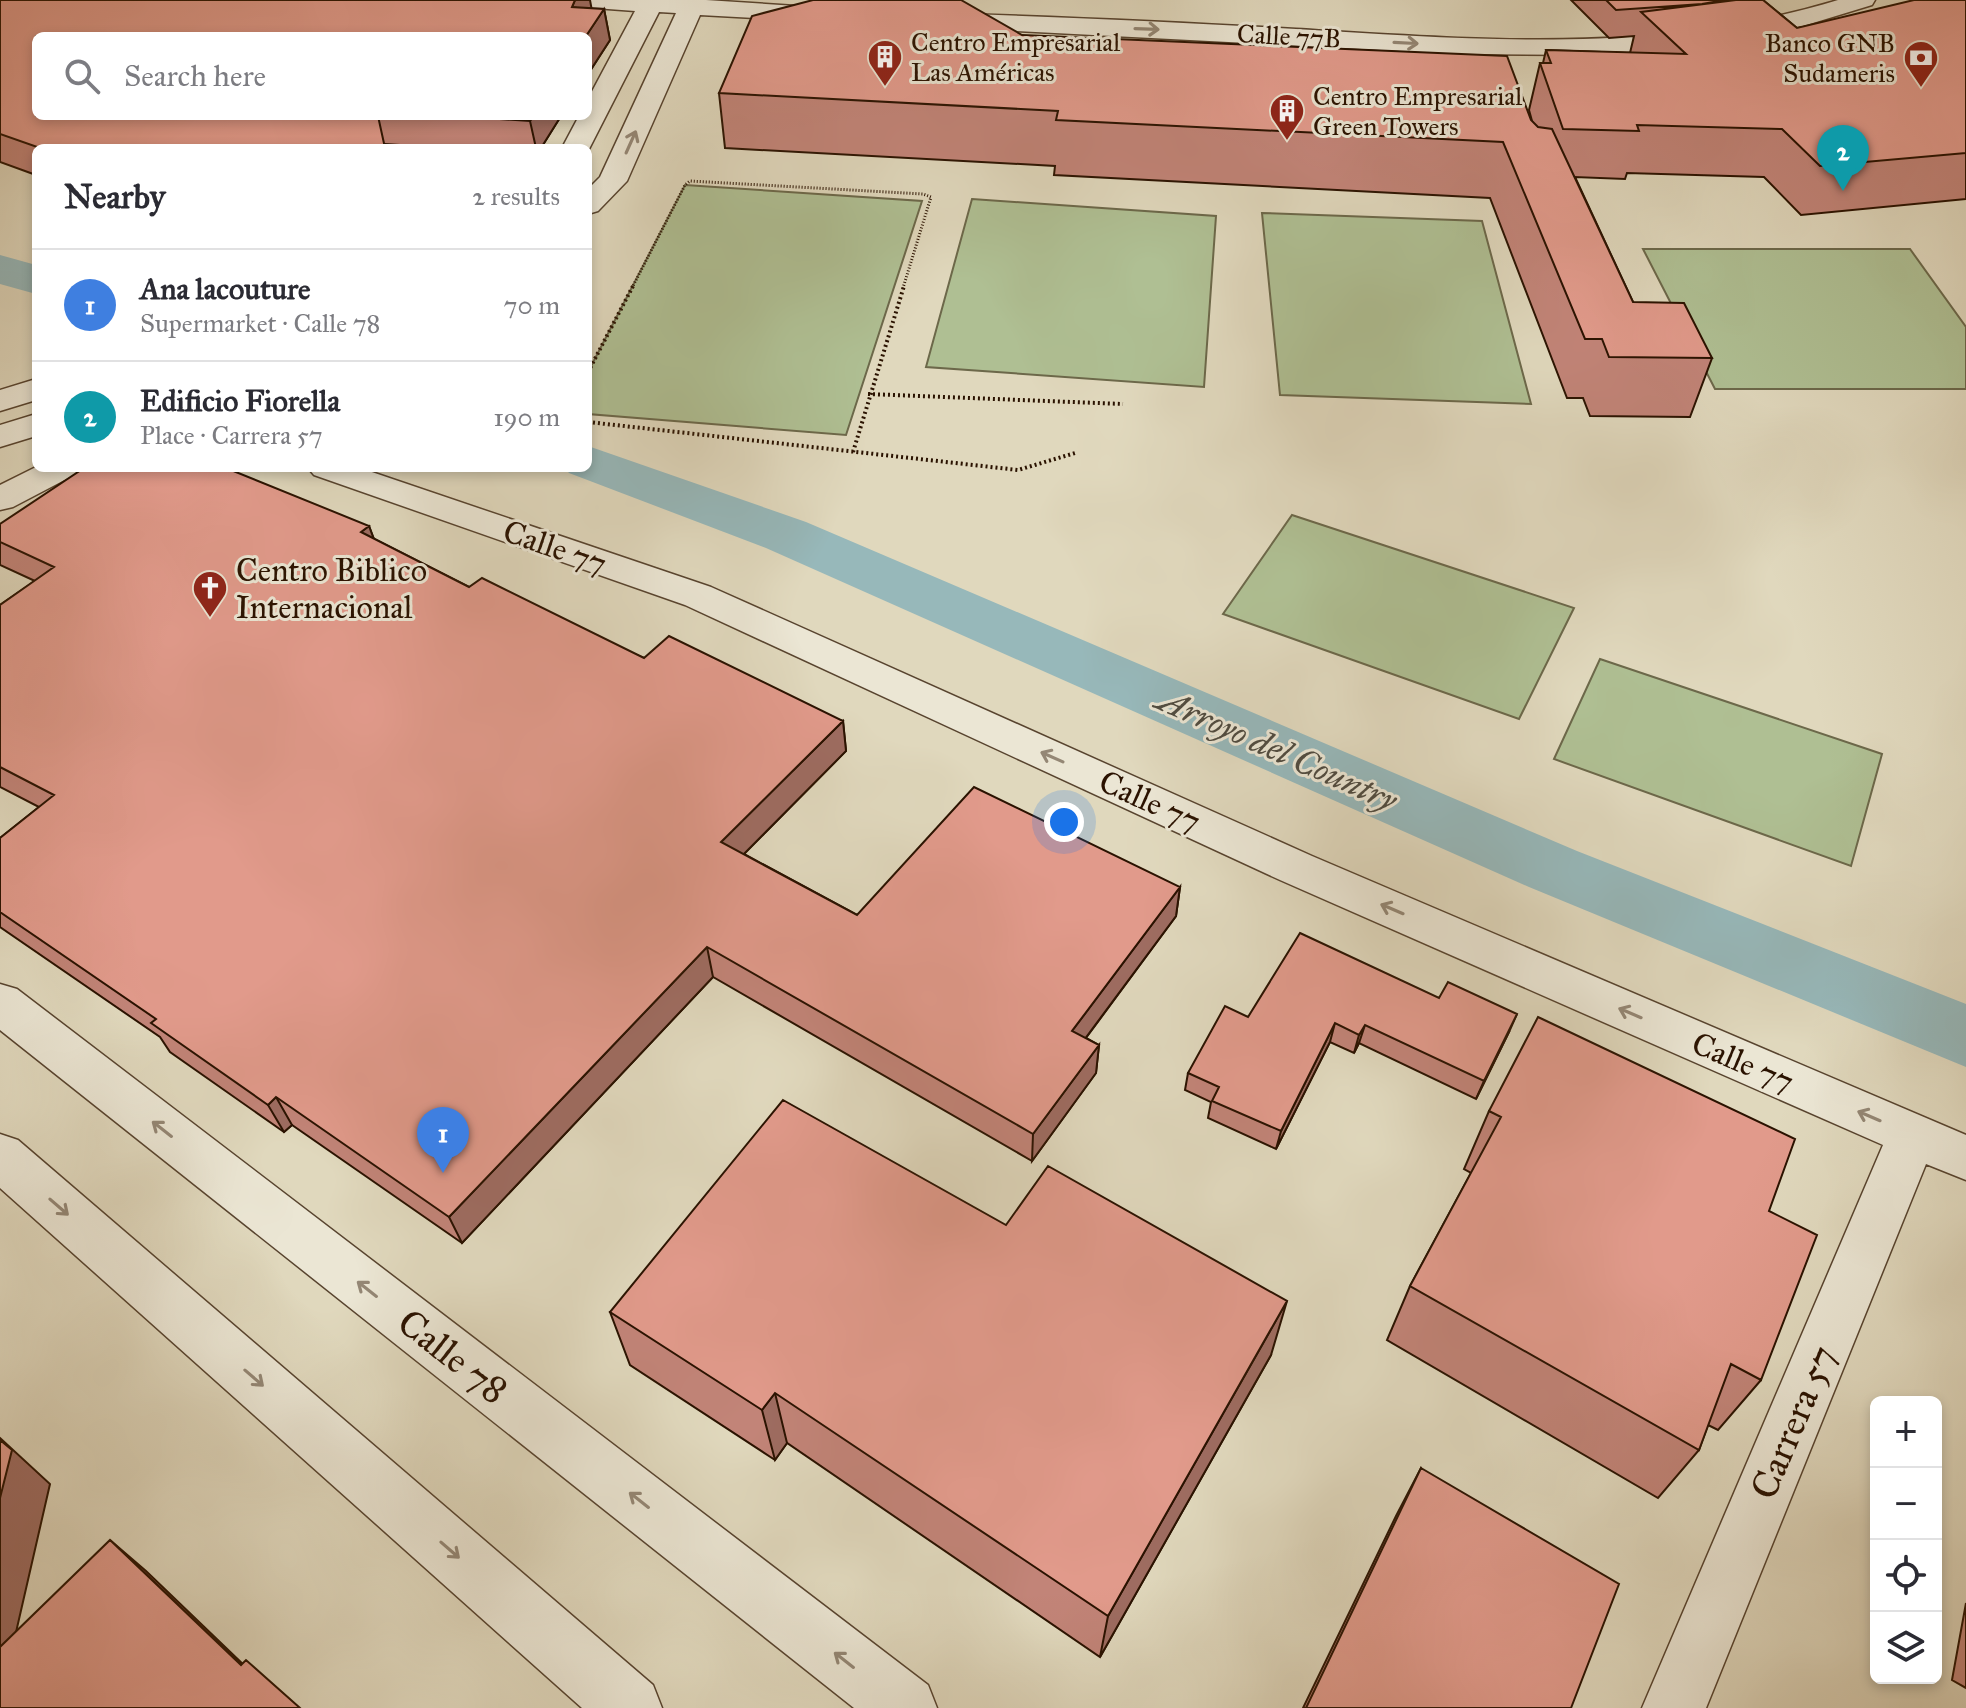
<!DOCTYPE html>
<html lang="en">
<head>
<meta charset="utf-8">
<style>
	:root { --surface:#fff; --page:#f7f7f7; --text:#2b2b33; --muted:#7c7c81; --line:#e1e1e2; --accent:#ea580c }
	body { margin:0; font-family:"IM FELL Great Primer",serif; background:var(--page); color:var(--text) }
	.controls { position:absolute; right:24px; bottom:24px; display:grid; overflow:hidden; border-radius:12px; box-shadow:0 4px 12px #0003 }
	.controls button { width:72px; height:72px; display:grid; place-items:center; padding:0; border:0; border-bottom:2px solid var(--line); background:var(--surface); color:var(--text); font:40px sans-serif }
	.you { position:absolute; left:1064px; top:822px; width:28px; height:28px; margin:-20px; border:6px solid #fff; border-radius:50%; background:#1a73e8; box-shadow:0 0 0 12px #1a73e833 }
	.badge { display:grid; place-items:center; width:52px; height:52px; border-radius:50%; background:var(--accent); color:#fff; font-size:26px; font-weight:700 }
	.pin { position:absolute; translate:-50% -66px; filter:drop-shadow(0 2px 4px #0008) }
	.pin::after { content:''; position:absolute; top:42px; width:28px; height:24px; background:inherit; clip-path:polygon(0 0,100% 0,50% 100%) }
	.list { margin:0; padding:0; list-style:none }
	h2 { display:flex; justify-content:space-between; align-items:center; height:104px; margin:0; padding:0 32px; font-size:34px }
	h2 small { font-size:26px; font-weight:400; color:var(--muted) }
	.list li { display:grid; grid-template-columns:52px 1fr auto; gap:24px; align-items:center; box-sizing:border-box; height:112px; padding:0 32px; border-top:2px solid var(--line) }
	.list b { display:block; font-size:30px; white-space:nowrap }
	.list p { margin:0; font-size:26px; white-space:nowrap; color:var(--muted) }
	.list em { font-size:26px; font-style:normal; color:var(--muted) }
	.icon { flex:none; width:44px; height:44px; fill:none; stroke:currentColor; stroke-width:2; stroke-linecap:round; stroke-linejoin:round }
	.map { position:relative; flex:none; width:1966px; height:1708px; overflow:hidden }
	.search { position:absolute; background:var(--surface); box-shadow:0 4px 12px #0003; left:32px; top:32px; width:560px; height:88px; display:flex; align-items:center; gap:20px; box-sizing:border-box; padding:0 28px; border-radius:12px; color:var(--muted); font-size:30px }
	.panel { position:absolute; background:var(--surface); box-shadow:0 4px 12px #0003; left:32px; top:144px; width:560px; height:328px; border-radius:12px }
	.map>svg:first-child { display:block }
</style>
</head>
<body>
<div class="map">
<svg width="1966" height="1708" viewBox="0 0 1966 1708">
	<rect width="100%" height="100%" fill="#e0d8bd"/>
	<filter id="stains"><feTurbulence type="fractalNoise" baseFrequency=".0025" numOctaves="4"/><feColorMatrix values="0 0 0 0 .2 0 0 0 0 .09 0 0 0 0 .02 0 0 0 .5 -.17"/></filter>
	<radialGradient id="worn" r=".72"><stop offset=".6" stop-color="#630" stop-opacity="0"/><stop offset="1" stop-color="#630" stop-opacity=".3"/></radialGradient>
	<!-- green -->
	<path fill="#afbf93" stroke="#6c684a" stroke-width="2" d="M685 185 922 201 846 435 588 414V372Z
		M972 199 1216 216 1204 387 926 367Z
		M1262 213 1482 221 1531 404 1280 395Z
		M1643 249H1910L1966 327V389H1715Z
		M1292 515 1574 608 1519 719 1223 614Z
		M1600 659 1882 754 1851 866 1554 759Z"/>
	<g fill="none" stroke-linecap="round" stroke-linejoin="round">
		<!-- canal -->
		<path fill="#97b8ba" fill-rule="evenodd" d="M0 255 36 265V294L0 284Z
			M588 446 806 522 1577 851 1966 1004V1067L1529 887 766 548 569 473 565 468H588Z"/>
		<defs>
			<path id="minor" d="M569 0H706L826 8 835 10 838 15 835 20 826 22 700 15 627 181 598 211 588 214V189L600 177 676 13 659 12 588 151V148H562L579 116H588V99L635 11 581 7 572 5Z
				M1838 0H1875L1872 5 1803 26 1727 43 1593 55 1458 54 939 27 930 25 927 20 930 15 939 13C1058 17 1177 22 1296 29 1481 40 1658 55 1838 0Z
				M36 379V400L0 411V390Z
				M36 414V436L0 447V425Z
				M36 467 80 468 74 475 13 507 0 510V485Z
				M308 468H360L711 587 1312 856 1966 1135V1180L1926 1164 1706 1708H1642L1883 1145 1280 880 685 605 314 475Z
				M0 984 17 989 928 1685 937 1708H854L0 1030Z
				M0 1134 18 1140 653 1685 662 1708H582L0 1188Z"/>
		</defs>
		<!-- minor casing -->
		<use href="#minor" stroke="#58442f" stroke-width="3"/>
		<!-- path-far1 -->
		<path stroke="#2a1200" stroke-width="3" stroke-dasharray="1 2" stroke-linecap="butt" d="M632 288 685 185 690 181 923 194 931 197 903 288"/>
		<!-- path -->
		<path stroke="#2a1200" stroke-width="4" stroke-dasharray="2 3" stroke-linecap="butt" d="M588 372 633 286
			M868 394 1123 404
			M588 422 1018 470 1075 453
			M853 452 904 286"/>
		<!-- minor -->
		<use href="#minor" fill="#ebe6d4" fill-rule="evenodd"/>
	</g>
	<!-- wall -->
	<path fill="#c28478" stroke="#2a1200" stroke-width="2" d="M0 0 604 9 610 40 588 74V36L36 116H561L541 148H446L386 144 387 148H36V175L0 162Z
		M1571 0H1763L1797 28 1966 0V199L1801 215 1764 177 1627 173 1625 179 1575 177 1633 302 1712 358 1690 417 1590 416 1583 398H1567L1490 198 1054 175 1055 166 725 148 719 93 1022 35 1531 120 1532 121 1529 110 1540 63H1543L1546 50 1630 53 1634 36 1609 38Z
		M0 524 369 526 374 539 469 587 644 658 843 721 846 751 744 854 857 915 1180 887 1176 916 1086 1038 1099 1045 1096 1073 1032 1161 713 977 462 1243 292 1125 284 1132 170 1052 160 1037 0 927V838L39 807 0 787V605L35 581 0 565Z
		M1248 1017 1509 1032 1476 1099 1359 1043 1354 1053 1330 1042 1276 1149 1208 1118 1211 1102 1185 1090 1188 1073Z
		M1489 1111 1769 1211 1761 1380 1718 1430 1708 1425 1699 1450 1658 1498 1387 1340 1410 1286 1471 1173 1464 1169Z
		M1006 1225 1271 1355 1100 1657 787 1443 775 1460 630 1365 610 1312Z
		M1421 1468 1571 1708H1303L1396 1516Z
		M1966 1603V1688L1952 1680Z"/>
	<!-- shaded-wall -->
	<path fill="#9e6c61" stroke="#2a1200" stroke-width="2" d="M575 0H590L592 11 572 7Z
		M604 9 610 40 588 74V36H586Z
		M533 116H561L541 148H536L530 121Z
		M369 526 380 556 361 532Z
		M843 721 846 751 727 871 721 842Z
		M1180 887 1176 916 1070 1059 1072 1031Z
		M707 947 713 977 462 1243 449 1217Z
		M1517 1014 1509 1032 1476 1099 1484 1081Z
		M1335 1023 1330 1042 1276 1149 1281 1131Z
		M1365 1025 1359 1043 1354 1053 1359 1035Z
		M1099 1045 1096 1073 1032 1161 1033 1134Z
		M276 1097 292 1125 284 1132 268 1105Z
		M1287 1301 1271 1355 1100 1657 1108 1616Z
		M775 1393 787 1443 775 1460 762 1410Z
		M0 1438 50 1484 0 1702Z
		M110 1540 146 1571 272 1692 241 1665Z"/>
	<!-- building -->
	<path fill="#e19a8b" stroke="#2a1200" stroke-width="2" d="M0 0H575L572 7 604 9 586 36H36V116H378L385 148H40L0 134Z
		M813 0H961L1022 35 1507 56 1531 120 1538 127 1552 129 1633 302 1684 303 1712 358 1609 357 1602 339H1585L1503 142 1056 120 1058 111 719 93 752 16Z
		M1606 0H1725L1702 4 1616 10Z
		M1736 0H1763L1797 28 1914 0H1966V153L1820 166 1782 129 1637 125 1639 131 1563 129 1540 63H1551L1546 50 1686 54 1641 12Z
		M456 116H533L530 121Z
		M84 468H226L369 526 361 532 469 587 482 578 644 658 669 636 843 721 721 842 857 915 974 787 1180 887 1072 1031 1099 1045 1033 1134 707 947 449 1217 276 1097 268 1105 151 1023 156 1019 0 912V838L54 795 0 767V605L54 567 0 542V524Z
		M1300 933 1439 998 1448 982 1517 1014 1484 1081 1365 1025 1359 1035 1335 1023 1281 1131 1212 1101 1219 1087 1188 1073 1225 1006 1248 1017Z
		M1538 1017 1795 1139 1769 1211 1817 1235 1761 1380 1731 1364 1699 1450 1410 1286 1501 1117 1489 1111Z
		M783 1100 1006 1225 1048 1166 1287 1301 1108 1616 775 1393 762 1410 610 1312Z
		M0 1440 12 1450 0 1498Z
		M1421 1468 1619 1584 1571 1708H1306Z
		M110 1540 241 1665 246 1660 300 1708H0V1647Z"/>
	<!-- one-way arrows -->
	<defs><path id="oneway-shaft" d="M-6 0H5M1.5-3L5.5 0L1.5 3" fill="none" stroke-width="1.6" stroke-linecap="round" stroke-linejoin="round" transform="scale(2)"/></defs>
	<g stroke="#948775">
		<use href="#oneway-shaft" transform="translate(1147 29) rotate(2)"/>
		<use href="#oneway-shaft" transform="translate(1406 43) rotate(3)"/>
		<use href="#oneway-shaft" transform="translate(631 142) rotate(-66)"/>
		<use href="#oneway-shaft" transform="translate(1052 757) rotate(-156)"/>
		<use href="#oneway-shaft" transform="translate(1392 909) rotate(-157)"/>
		<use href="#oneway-shaft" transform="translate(1630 1013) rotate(-157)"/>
		<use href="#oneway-shaft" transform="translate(1869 1116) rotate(-157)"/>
		<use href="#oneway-shaft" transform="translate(162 1129) rotate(-142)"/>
		<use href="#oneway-shaft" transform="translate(59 1207) rotate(41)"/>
		<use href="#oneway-shaft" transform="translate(367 1289) rotate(-142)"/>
		<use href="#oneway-shaft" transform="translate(254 1378) rotate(41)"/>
		<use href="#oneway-shaft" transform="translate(639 1500) rotate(-142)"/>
		<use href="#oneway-shaft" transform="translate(450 1550) rotate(41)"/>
		<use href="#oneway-shaft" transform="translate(844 1660) rotate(-142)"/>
	</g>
	<!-- icons -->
	<defs>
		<symbol id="building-pin" viewBox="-11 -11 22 30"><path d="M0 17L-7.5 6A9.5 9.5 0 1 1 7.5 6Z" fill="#8f2418" stroke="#ebe6d4"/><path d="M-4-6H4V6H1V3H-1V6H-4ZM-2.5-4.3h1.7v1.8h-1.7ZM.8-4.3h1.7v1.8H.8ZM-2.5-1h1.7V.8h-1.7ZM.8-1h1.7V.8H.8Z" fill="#fff"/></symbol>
		<symbol id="bank-pin" viewBox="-11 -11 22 30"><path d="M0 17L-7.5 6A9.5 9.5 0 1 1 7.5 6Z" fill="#8f2418" stroke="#ebe6d4"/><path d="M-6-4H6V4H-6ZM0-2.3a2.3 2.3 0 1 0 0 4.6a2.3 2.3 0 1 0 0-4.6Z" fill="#fff"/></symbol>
		<symbol id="church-pin" viewBox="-11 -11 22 30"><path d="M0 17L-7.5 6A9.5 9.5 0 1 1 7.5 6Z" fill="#8f2418" stroke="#ebe6d4"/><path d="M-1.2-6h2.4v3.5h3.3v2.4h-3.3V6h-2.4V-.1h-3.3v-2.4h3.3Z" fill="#fff"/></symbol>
	</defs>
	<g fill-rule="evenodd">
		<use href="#building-pin" x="865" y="37" width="40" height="54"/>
		<use href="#bank-pin" x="1901" y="38" width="40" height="54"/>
		<use href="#building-pin" x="1267" y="91" width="40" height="54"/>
		<use href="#church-pin" x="190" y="568" width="40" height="54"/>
	</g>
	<g text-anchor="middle" stroke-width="6" stroke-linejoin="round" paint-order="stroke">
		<!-- far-street labels -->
		<g font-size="26" fill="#2a1200" stroke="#ebe6d4">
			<text transform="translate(1289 36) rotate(3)" y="9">Calle 77B</text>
		</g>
		<!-- far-poi labels -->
		<g font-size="26" fill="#2a1200" stroke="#ebe6d4" text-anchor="start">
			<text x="911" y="51">Centro Empresarial<tspan x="911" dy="30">Las Américas</tspan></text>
			<text x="1895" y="52" text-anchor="end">Banco GNB<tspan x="1895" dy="30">Sudameris</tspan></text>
			<text x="1313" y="105">Centro Empresarial<tspan x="1313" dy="30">Green Towers</tspan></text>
		</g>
		<!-- street labels -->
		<g font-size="32" fill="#2a1200" stroke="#ebe6d4">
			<text transform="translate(555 547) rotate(19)" y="11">Calle 77</text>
			<text transform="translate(1150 801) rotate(24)" y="11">Calle 77</text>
			<text transform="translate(1743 1062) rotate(23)" y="11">Calle 77</text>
		</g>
		<!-- poi labels -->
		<g font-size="32" fill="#2a1200" stroke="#ebe6d4" text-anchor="start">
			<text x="236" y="581">Centro Biblico<tspan x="236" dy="37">Internacional</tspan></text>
		</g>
		<!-- water labels -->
		<g font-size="34" font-style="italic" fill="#504c41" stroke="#ebe6d4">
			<text transform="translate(1277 749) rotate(24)" y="12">Arroyo del Country</text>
		</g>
		<!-- near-street labels -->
		<g font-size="38" fill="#2a1200" stroke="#ebe6d4">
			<text transform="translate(453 1356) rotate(38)" y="13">Calle 78</text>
			<text transform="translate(1793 1422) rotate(-67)" y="13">Carrera 57</text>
		</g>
	</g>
	<rect width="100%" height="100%" filter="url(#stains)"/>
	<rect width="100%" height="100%" fill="url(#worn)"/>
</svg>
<div class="controls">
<button>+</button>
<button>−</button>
<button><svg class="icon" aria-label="locate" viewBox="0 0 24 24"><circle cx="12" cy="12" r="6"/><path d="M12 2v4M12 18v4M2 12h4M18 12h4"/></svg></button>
<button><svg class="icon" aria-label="layers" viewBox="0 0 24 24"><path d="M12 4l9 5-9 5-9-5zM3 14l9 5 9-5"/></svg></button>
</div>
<div class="you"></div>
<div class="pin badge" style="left:443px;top:1173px;background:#3f7fe0">1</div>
<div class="pin badge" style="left:1843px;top:191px;background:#0f9aa8">2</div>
<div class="search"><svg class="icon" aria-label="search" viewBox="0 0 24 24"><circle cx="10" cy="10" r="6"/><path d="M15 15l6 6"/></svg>Search here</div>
<section class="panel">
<h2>Nearby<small>2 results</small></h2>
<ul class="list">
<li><span class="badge" style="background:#3f7fe0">1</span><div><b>Ana lacouture</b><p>Supermarket · Calle 78</p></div><em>70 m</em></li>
<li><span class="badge" style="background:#0f9aa8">2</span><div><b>Edificio Fiorella</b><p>Place · Carrera 57</p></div><em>190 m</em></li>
</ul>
</section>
</div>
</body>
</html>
